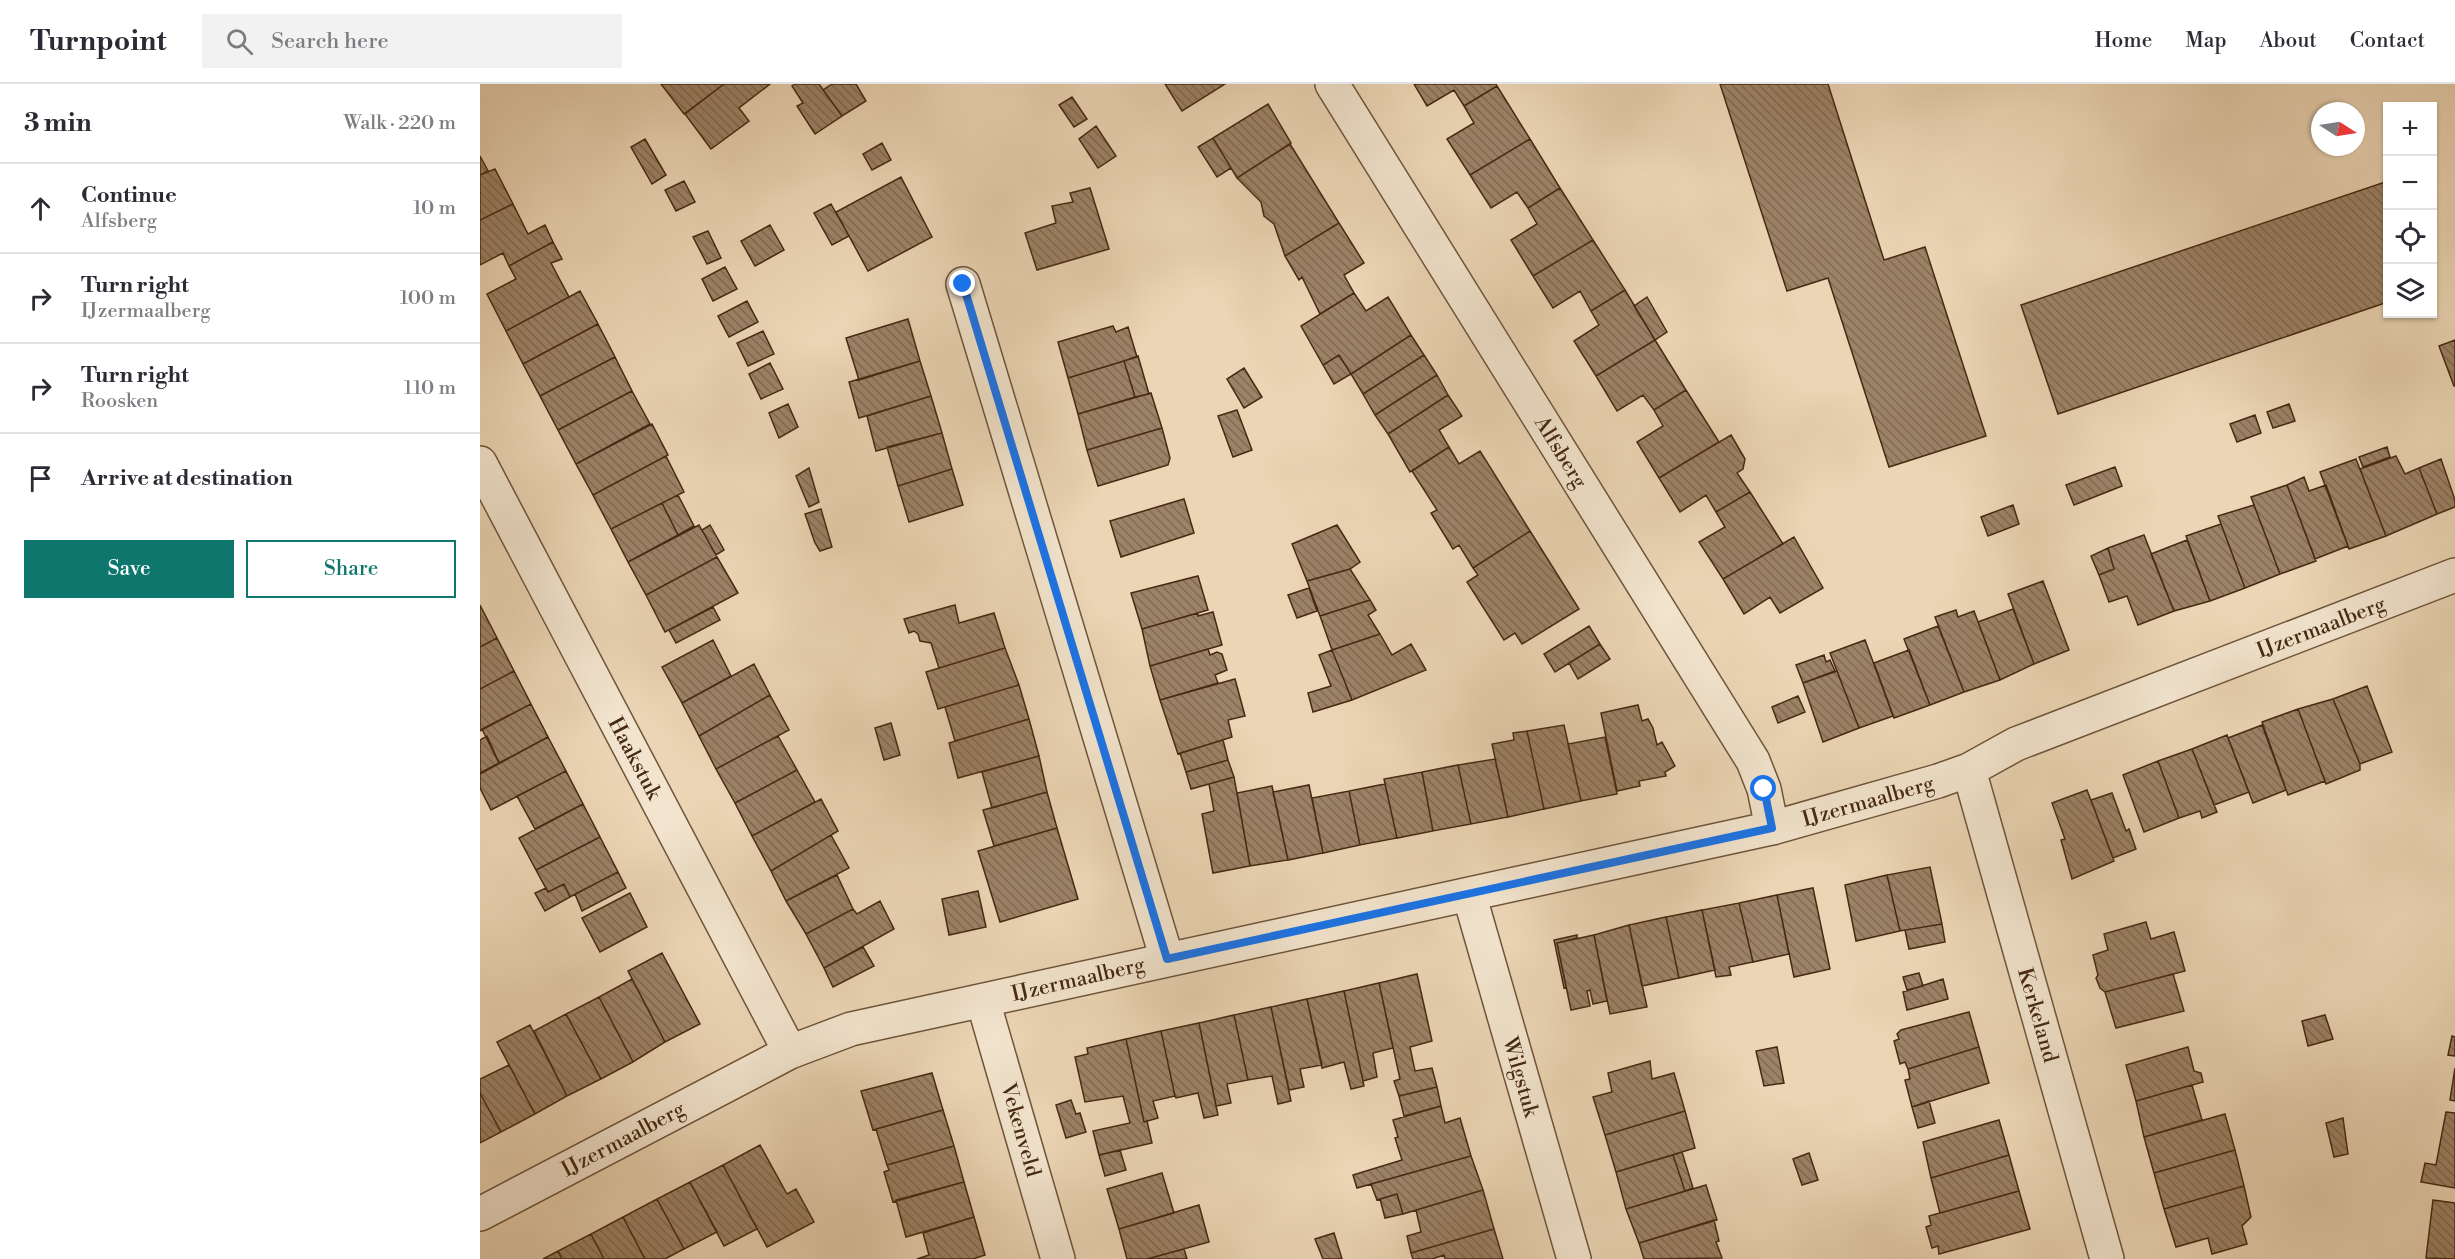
<!DOCTYPE html>
<html lang="en">
<head>
<meta charset="utf-8">
<style>
	:root { --surface:#fff; --page:#f2f2f3; --text:#2b2b33; --muted:#7c7c81; --line:#e1e1e2; --accent:#0f766e }
	body { margin:0; font-family:"Libre Bodoni",serif; background:var(--page); color:var(--text) }
	.controls { position:absolute; right:18px; top:18px; display:grid; overflow:hidden; border-radius:0px; box-shadow:0 2px 4px #0004 }
	.controls button { width:54px; height:54px; display:grid; place-items:center; padding:0; border:0; border-bottom:2px solid var(--line); background:var(--surface); color:var(--text); font:30px sans-serif }
	.compass { position:absolute; left:1831px; top:18px; width:54px; height:54px; border-radius:50%; background:var(--surface); box-shadow:0 2px 4px #0004; rotate:102deg }
	.stop { position:absolute; width:18px; height:18px; margin:-14px; border:4px solid #1a73e8; border-radius:50%; background:#fff }
	.stop.end { background:#1a73e8; border-color:#fff; box-shadow:0 2px 6px #0008 }
	.list { margin:0; padding:0; list-style:none }
	h2 { display:flex; justify-content:space-between; align-items:center; height:78px; margin:0; padding:0 24px; font-size:26px }
	h2 small { font-size:20px; font-weight:400; color:var(--muted) }
	.list li { display:grid; grid-template-columns:39px 1fr auto; gap:18px; align-items:center; box-sizing:border-box; height:90px; padding:0 24px; border-top:2px solid var(--line) }
	.list b { display:block; font-size:22px; white-space:nowrap }
	.list p { margin:0; font-size:20px; white-space:nowrap; color:var(--muted) }
	.list em { font-size:20px; font-style:normal; color:var(--muted) }
	.actions { display:flex; gap:12px; padding:18px 24px }
	.actions a { flex:1; padding:14px 0; border:2px solid var(--accent); border-radius:0px; text-align:center; font-size:21px; color:var(--accent) }
	.actions .main { background:var(--accent); color:#fff }
	.icon { flex:none; width:33px; height:33px; fill:none; stroke:currentColor; stroke-width:2; stroke-linecap:round; stroke-linejoin:round }
	.map { position:relative; flex:none; width:1975px; height:1175px; overflow:hidden }
	header { display:flex; align-items:center; gap:36px; box-sizing:border-box; height:84px; padding:0 30px; background:var(--surface); border-bottom:2px solid var(--line) }
	header strong { font-size:28px }
	nav { display:flex; gap:33px; margin-inline-start:auto; font-size:21px }
	.search { width:420px; height:54px; background:var(--page); display:flex; align-items:center; gap:15px; box-sizing:border-box; padding:0 21px; border-radius:0px; color:var(--muted); font-size:22px }
	main { display:flex }
	aside { flex:1; background:var(--surface) }
	.map>svg:first-child { display:block }
</style>
</head>
<body>
<header>
<strong>Turnpoint</strong>
<div class="search"><svg class="icon" aria-label="search" viewBox="0 0 24 24"><circle cx="10" cy="10" r="6"/><path d="M15 15l6 6"/></svg>Search here</div>
<nav><a>Home</a><a>Map</a><a>About</a><a>Contact</a></nav>
</header>
<main>
<aside>
<h2>3 min<small>Walk · 220 m</small></h2>
<ul class="list">
<li><svg class="icon" aria-label="ahead" viewBox="0 0 24 24"><path d="M12 20V5M6 11l6-6 6 6"/></svg><div><b>Continue</b><p>Alfsberg</p></div><em>10 m</em></li>
<li><svg class="icon" aria-label="right" viewBox="0 0 24 24"><path d="M7 20v-9h11M14 6l5 5-5 5"/></svg><div><b>Turn right</b><p>IJzermaalberg</p></div><em>100 m</em></li>
<li><svg class="icon" aria-label="right" viewBox="0 0 24 24"><path d="M7 20v-9h11M14 6l5 5-5 5"/></svg><div><b>Turn right</b><p>Roosken</p></div><em>110 m</em></li>
<li><svg class="icon" aria-label="arrive" viewBox="0 0 24 24"><path d="M6 21V4h12l-3 4 3 4H6"/></svg><div><b>Arrive at destination</b></div></li>
</ul>
<div class="actions"><a class="main">Save</a><a>Share</a></div>
</aside>
<div class="map">
<svg width="1975" height="1175" viewBox="0 0 1975 1175">
	<defs>
		<pattern id="building-back-hatch" width="6" height="6" patternUnits="userSpaceOnUse" patternTransform="scale(1.5)"><rect width="6" height="6" fill="#9c8266"/><path d="M-1 5l2 2M0 0l6 6M5-1l2 2" fill="none" stroke="#816a53"/></pattern>
	</defs>
	<rect width="100%" height="100%" fill="#ebd5b4"/>
	<filter id="stains"><feTurbulence type="fractalNoise" baseFrequency=".00333" numOctaves="4"/><feColorMatrix values="0 0 0 0 .2 0 0 0 0 .09 0 0 0 0 .02 0 0 0 .5 -.17"/></filter>
	<radialGradient id="worn" r=".72"><stop offset=".6" stop-color="#630" stop-opacity="0"/><stop offset="1" stop-color="#630" stop-opacity=".3"/></radialGradient>
	<!-- building -->
	<path fill="url(#building-back-hatch)" stroke="#462912" stroke-width="1.5" d="M181 0H244L204 30Z
		M244 0H290L259 24 269 37 231 65 205 30Z
		M315 0H339L362 32 335 50 317 22 323 19 312 2Z
		M352 0H376L386 17 362 32 343 6Z
		M685 0H745L702 27Z
		M934 0H1016L1017 2 984 22 974 6 947 22Z
		M1240 0H1348L1404 176 1445 163 1506 352 1409 383 1348 194 1307 207Z
		M1017 2 1050 55 990 91 967 55 994 39 984 22Z
		M592 13 607 35 594 43 579 21Z
		M788 20 811 59 757 94 733 54Z
		M616 42 636 72 618 84 599 55Z
		M733 54 751 84 737 93 718 63Z
		M165 55 186 91 172 100 151 63Z
		M1050 55 1080 104 1048 124 1037 108 1011 124 990 91Z
		M402 59 411 76 392 86 383 70Z
		M810 60 859 139 805 172 794 140 784 132 781 118 757 94Z
		M0 72 8 87 0 91Z
		M15 85 33 120 0 136V91Z
		M421 93 452 153 388 187 356 128Z
		M204 97 215 118 196 127 185 106Z
		M1908 97V218L1578 330 1541 221Z
		M610 104 629 165 557 186 545 149 576 139 572 122 593 118 590 109Z
		M1080 104 1113 156 1053 192 1031 156 1057 140 1048 124Z
		M33 120 48 150 65 141 73 158 29 182 23 169 0 181V136Z
		M351 120 369 152 352 161 334 129Z
		M859 139 884 179 864 191 874 209 840 230 822 193 819 196 805 172Z
		M290 141 304 166 275 182 261 157Z
		M228 147 241 174 227 180 213 153Z
		M1113 156 1145 206 1111 227 1100 207 1073 224 1053 192Z
		M73 158 82 175 71 179 89 213 26 247 7 210 36 195 29 182Z
		M245 183 257 205 233 217 222 195Z
		M1145 206 1175 256 1116 292 1094 257 1119 241 1111 227Z
		M100 207 118 240 43 280 26 247Z
		M874 209 886 227 908 213 931 251 871 290 859 271 843 281 821 242Z
		M1167 213 1187 248 1175 256 1154 222Z
		M267 217 278 238 249 253 238 232Z
		M428 235 440 277 379 296 366 254Z
		M118 240 135 273 60 312 43 280Z
		M633 242 636 248 648 243 657 273 588 294 578 258Z
		M283 247 294 270 268 282 257 259Z
		M931 251 944 271 883 310 871 290Z
		M1175 256 1206 306 1174 326 1163 311 1137 327 1116 292Z
		M1975 256V302H1974L1959 262Z
		M859 271 871 290 854 300 843 281Z
		M944 271 957 291 895 331 883 310Z
		M658 272 669 310 655 313 644 277Z
		M135 273 152 307 78 346 60 312Z
		M440 277 451 312 379 334 369 298Z
		M644 277 655 313 598 330 588 294Z
		M290 279 303 305 281 315 269 290Z
		M764 284 782 313 764 324 747 295Z
		M957 291 968 311 908 350 895 331Z
		M1206 306 1239 358 1179 394 1157 358 1183 342 1174 326Z
		M152 307 170 340 96 380 78 346Z
		M671 309 682 344 607 366 598 330Z
		M968 311 982 332 959 346 969 363 930 388 908 350Z
		M451 312 462 349 396 367 387 332Z
		M308 320 318 343 299 354 289 329Z
		M1809 320 1815 337 1793 344 1787 328Z
		M757 326 772 366 753 373 738 332Z
		M1775 331 1781 349 1757 358 1750 340Z
		M172 340 188 371 113 411 96 380Z
		M682 344 690 374 688 381 618 402 607 366Z
		M462 349 472 385 418 402 407 363Z
		M1251 351 1265 375 1263 385 1257 389 1270 408 1236 428 1226 411 1200 428 1179 394Z
		M969 363 979 380 1000 367 1050 447 993 484 979 461 973 465 951 429 957 426 932 387Z
		M1907 363 1910 373 1883 383 1879 373Z
		M186 372 204 408 131 445 113 411Z
		M1916 372 1925 390 1939 384 1957 430 1906 452 1880 385Z
		M1876 375 1906 452 1869 465 1840 388Z
		M1961 375 1975 416V423L1957 430 1939 384Z
		M1635 383 1642 402 1594 421 1586 401Z
		M329 384 339 418 329 423 316 392Z
		M472 385 483 421 429 438 418 402Z
		M1824 393 1829 407 1846 401 1868 462 1835 475 1807 401Z
		M1807 401 1836 477 1800 490 1771 413Z
		M1270 408 1303 460 1243 495 1219 458 1245 443 1236 428Z
		M198 411 214 442 198 451 182 419Z
		M704 415 714 449 641 473 630 437Z
		M182 419 198 451 148 478 131 445Z
		M1533 421 1539 440 1508 452 1501 433Z
		M1774 421 1800 490 1765 504 1738 432Z
		M341 425 352 463 340 467 335 459 325 430Z
		M1741 440 1765 504 1730 517 1706 452Z
		M219 441 237 473 166 511 148 478Z
		M230 441 244 466 236 471 222 446Z
		M857 441 880 478 870 485 827 497 812 460Z
		M1050 447 1099 525 1042 560 1035 549 1024 556 987 498 998 491 993 484Z
		M1664 451 1694 527 1658 541 1647 512 1629 518 1619 491 1634 485 1628 464Z
		M1314 453 1343 504 1300 529 1290 513 1264 530 1243 495Z
		M1707 456 1730 517 1694 527 1671 470Z
		M1628 464 1634 485 1619 491 1611 472Z
		M237 473 258 509 185 548 166 511Z
		M870 485 890 516 840 532 827 497Z
		M718 492 728 526 662 545 651 509Z
		M1563 497 1589 566 1554 580 1528 510Z
		M829 504 837 527 817 534 808 511Z
		M890 516 896 526 888 531 900 550 852 566 840 532Z
		M0 521 17 554 0 563Z
		M475 521 479 539 514 529 525 564 459 584 451 559 440 557 438 550 434 547 429 549 424 535Z
		M233 523 240 536 196 559 189 546Z
		M1533 525 1554 580 1520 596 1498 538Z
		M1476 526 1478 533 1494 527 1520 596 1484 608 1455 533Z
		M733 528 742 561 670 582 662 545 718 529V532Z
		M1109 542 1120 560 1075 588 1064 570Z
		M1458 542 1484 608 1450 621 1424 555Z
		M900 550 912 571 931 560 946 586 872 616 852 566Z
		M17 554 34 587 0 605V563Z
		M233 556 251 592 202 619 182 583Z
		M1385 556 1413 632 1379 644 1350 569Z
		M1120 560 1130 575 1098 595 1089 579Z
		M525 564 539 601 458 625 446 588Z
		M728 565 730 571 737 568 742 570 747 586 735 591 738 599 680 616 670 582Z
		M852 566 872 616 833 628 828 609 851 602 839 571Z
		M1429 566 1450 621 1414 634 1394 579Z
		M1344 571 1346 578 1350 576 1355 587 1323 599 1316 581Z
		M274 580 290 611 219 652 202 619Z
		M34 587 51 620 0 647V605Z
		M1357 587 1379 644 1343 658 1323 599Z
		M755 595 765 632 748 636 752 653 698 670 680 616Z
		M539 601 549 635 475 657 465 623Z
		M1887 602 1912 668 1880 680 1853 615Z
		M290 611 309 646 236 685 219 652Z
		M1318 612 1325 628 1298 639 1292 623Z
		M1853 615 1880 680V686L1846 700 1818 625Z
		M51 620 68 653 19 679 2 645Z
		M1158 621 1162 637 1168 635 1173 644 1177 661 1182 658 1195 682 1185 688 1186 692 1159 697 1160 702 1137 707 1121 629Z
		M1818 625 1845 697 1808 711 1782 638Z
		M549 635 559 672 478 694 469 659Z
		M411 639 420 671 404 676 395 644Z
		M1084 641 1101 717 1064 725 1047 647Z
		M1782 641 1806 706 1773 719 1748 654Z
		M1047 647 1064 725 1028 733 1012 660 1034 656 1033 649Z
		M1747 651 1769 708 1734 721 1712 665Z
		M7 652 19 679 0 689V656Z
		M298 652 317 686 255 719 236 685Z
		M68 653 86 687 11 726 0 704V690Z
		M1125 653 1137 710 1101 717 1088 660Z
		M743 656 748 676 706 688 700 669Z
		M1712 665 1737 728 1722 734 1720 727 1699 734 1678 677Z
		M559 672 567 708 512 724 502 688Z
		M1015 675 1028 733 991 740 978 681Z
		M748 676 754 693 711 705 706 688Z
		M1678 677 1699 734 1664 748 1643 691Z
		M978 681 991 740 953 747 942 688Z
		M317 686 335 718 272 752 255 719Z
		M86 687 103 720 55 745 37 712Z
		M942 688 953 747 917 754 904 695Z
		M754 693 770 782 733 789 722 730 734 727 729 700Z
		M905 700 917 754 880 761 869 707Z
		M829 701 843 769 808 776 793 708Z
		M792 702 808 776 770 782 757 709Z
		M1607 706 1634 777 1592 795 1581 756 1585 755 1572 719Z
		M869 707 880 761 843 769 832 714Z
		M567 708 577 744 514 762 503 726Z
		M1632 709 1646 747 1649 745 1656 765 1633 774 1611 716Z
		M341 715 358 747 291 787 272 752Z
		M103 720 120 753 56 786 39 754Z
		M577 744 598 815 520 838 498 767Z
		M351 751 369 784 306 817 291 787Z
		M120 753 138 788 90 813 84 800 68 808 56 786Z
		M1450 783 1462 840 1420 847 1407 791Z
		M138 788 146 804 102 827 95 810Z
		M357 791 373 825 326 850 306 817Z
		M1407 791 1420 847 1376 857 1365 801Z
		M84 800 90 813 65 827 55 809 66 804 68 808Z
		M1333 804 1350 885 1314 893 1297 811Z
		M498 807 506 843 469 851 462 815Z
		M150 809 167 843 120 868 102 834Z
		M1297 811 1309 870 1273 878 1259 819Z
		M400 817 414 845 344 884 326 850 373 825 377 830Z
		M1259 819 1273 878 1249 883 1251 891 1236 893 1222 826Z
		M1222 826 1235 886 1199 894 1186 833Z
		M1186 833 1199 894 1162 902 1149 841Z
		M1666 838 1671 855 1694 848 1705 887 1625 908 1620 904 1616 894 1618 891 1613 871 1628 866 1624 850Z
		M1462 840 1465 858 1429 865 1425 846Z
		M1149 841 1167 923 1130 930 1114 851Z
		M1097 851V854L1077 859 1086 903 1084 904 1074 856Z
		M1114 851 1127 917 1113 920 1110 906 1107 907 1110 922 1091 926 1077 859Z
		M383 863 394 882 353 903 344 884Z
		M182 869 220 940 185 958 148 887Z
		M1439 889 1443 902 1427 906 1423 893Z
		M937 890 952 957 930 963 935 987 952 984 957 1003 919 1012 914 997 920 995 899 899Z
		M1693 890 1704 927 1636 944 1625 908Z
		M152 895 185 958 153 978 119 913Z
		M1463 895 1468 915 1427 926 1423 908Z
		M899 899 913 964 893 969 897 993 883 997 864 907Z
		M864 907 884 1002 871 1005 864 978 842 984 827 915Z
		M119 913 153 978 121 995 86 930Z
		M827 915 842 981 820 985 824 1003 809 1006 791 923Z
		M791 923 811 1017 798 1020 792 992 768 996 754 931Z
		M1489 928 1499 963 1428 985 1425 978 1420 980 1414 957 1419 955 1417 950 1421 946Z
		M86 930 121 995 87 1012 54 947Z
		M754 931 768 996 747 1000 751 1019 736 1022 719 939Z
		M1845 931 1853 955 1828 962 1822 937Z
		M719 939 738 1031 724 1034 718 1009 696 1014 695 1012 681 947Z
		M50 941 87 1012 55 1030 17 958Z
		M681 947 695 1012 673 1017 678 1034 664 1038 646 955Z
		M1972 952 1975 953V972L1968 971Z
		M646 955 664 1038 667 1037 672 1059 619 1071 613 1047 650 1039 643 1012 605 1018 595 973 608 970 607 964Z
		M1297 963 1304 999 1284 1002 1276 967Z
		M1499 963 1509 999 1432 1023 1425 996 1430 995 1428 985Z
		M1708 963 1714 987 1721 989 1723 998 1656 1017 1646 981Z
		M1170 977 1172 995 1194 989 1205 1027 1125 1051 1113 1013 1132 1008 1128 989Z
		M29 981 55 1030 21 1048 0 1009V995Z
		M1975 984V1017L1970 1016Z
		M452 989 463 1026 393 1046 381 1007Z
		M1712 1001 1722 1036 1664 1053 1656 1017Z
		M957 1003 961 1022 924 1032 919 1012Z
		M0 1009 21 1048 0 1059Z
		M591 1016 596 1030 600 1029 606 1048 586 1054 576 1021Z
		M1449 1017 1455 1039 1438 1044 1432 1023Z
		M961 1022 965 1039 980 1034 991 1072 877 1104 873 1091 922 1076 915 1054 918 1053 913 1036Z
		M463 1026 474 1062 407 1081 396 1045Z
		M1205 1027 1215 1064 1136 1088 1125 1051Z
		M1966 1028 1975 1029V1104L1941 1098 1945 1079 1956 1081Z
		M1745 1030 1755 1066 1674 1089 1664 1053Z
		M1863 1034 1868 1070 1854 1073 1846 1039Z
		M1519 1036 1529 1071 1451 1094 1443 1058Z
		M280 1061 307 1110 316 1105 334 1138 287 1163 243 1081Z
		M474 1062 484 1098 413 1118 404 1088 409 1086 407 1081Z
		M640 1066 646 1086 625 1092 619 1071Z
		M1755 1066 1764 1102 1684 1125 1674 1089Z
		M1202 1068 1213 1104 1205 1107 1193 1071Z
		M1329 1069 1338 1096 1322 1101 1313 1075Z
		M1193 1071 1205 1107 1146 1125 1136 1088Z
		M1529 1071 1539 1107 1460 1129 1451 1094Z
		M991 1072 1003 1106 923 1130 917 1110 897 1116 891 1100Z
		M243 1081 277 1145 244 1162 210 1098Z
		M682 1089 694 1129 639 1145 627 1105Z
		M210 1098 237 1148 204 1165 177 1115Z
		M484 1098 494 1133 426 1153 416 1116Z
		M1226 1101 1237 1136 1159 1159 1146 1125Z
		M1764 1102 1771 1133 1762 1142 1767 1160 1732 1170 1728 1154 1696 1163 1684 1125Z
		M1003 1106 1014 1145 931 1169 927 1152 941 1148 936 1126Z
		M1539 1107 1550 1145 1459 1170 1458 1162 1452 1164 1446 1143 1451 1141 1449 1132Z
		M917 1110 923 1130 905 1134 900 1115Z
		M177 1115 204 1165 185 1175H165L143 1133Z
		M1953 1116 1975 1119V1175L1946 1174Z
		M719 1121 729 1158 667 1175H647L639 1145Z
		M143 1133 165 1175H124L111 1150Z
		M494 1133 505 1171 493 1175H437L449 1171 443 1149Z
		M1234 1136 1239 1157 1236 1158 1242 1174 1164 1175 1159 1159Z
		M1014 1145 1023 1175H965L964 1171 952 1175H933L931 1169Z
		M854 1149 862 1175H843L835 1155Z
		M111 1150 124 1175H82L78 1167Z
		M704 1165 707 1175H667Z
		M78 1167 82 1175H63Z"/>
	<g fill="none" stroke-linecap="round" stroke-linejoin="round">
		<defs>
			<path id="minor" d="M852 0 1273 677 1284 705 1292 744
				M483 200 687 875
				M0 379 310 968
				M1489 686 1627 1175
				M989 810 1094 1175
				M503 917 578 1175
				M0 1130 310 968 371 945 1292 744 1458 697 1489 686 1536 660 1975 491"/>
		</defs>
		<!-- minor casing -->
		<use href="#minor" stroke="#6f543a" stroke-width="36"/>
		<!-- minor -->
		<use href="#minor" stroke="#f2e4ce" stroke-width="33"/>
	</g>
	<g fill="none" stroke-linecap="round" stroke-linejoin="round">
		<!-- route -->
		<path stroke="#1a73e8" stroke-width="8" d="M483 200 687 875 1292 744 1284 705"/>
	</g>
	<g text-anchor="middle" stroke-width="4.5" stroke-linejoin="round" paint-order="stroke">
		<!-- street labels -->
		<g font-size="21" fill="#462912" stroke="#f2e4ce">
			<text transform="translate(1081 368) rotate(58)" y="7">Alfsberg</text>
			<text transform="translate(1841 543) rotate(-21)" y="7">IJzermaalberg</text>
			<text transform="translate(155 674) rotate(62)" y="7">Haakstuk</text>
			<text transform="translate(1388 717) rotate(-16)" y="7">IJzermaalberg</text>
			<text transform="translate(598 895) rotate(-13)" y="7">IJzermaalberg</text>
			<text transform="translate(1558 931) rotate(74)" y="7">Kerkeland</text>
			<text transform="translate(1041 993) rotate(74)" y="7">Wilgstuk</text>
			<text transform="translate(541 1046) rotate(74)" y="7">Vekenveld</text>
			<text transform="translate(143 1055) rotate(-28)" y="7">IJzermaalberg</text>
		</g>
	</g>
	<rect width="100%" height="100%" filter="url(#stains)"/>
	<rect width="100%" height="100%" fill="url(#worn)"/>
</svg>
<div class="controls">
<button>+</button>
<button>−</button>
<button><svg class="icon" aria-label="locate" viewBox="0 0 24 24"><circle cx="12" cy="12" r="6"/><path d="M12 2v4M12 18v4M2 12h4M18 12h4"/></svg></button>
<button><svg class="icon" aria-label="layers" viewBox="0 0 24 24"><path d="M12 4l9 5-9 5-9-5zM3 14l9 5 9-5"/></svg></button>
</div>
<svg class="compass" viewBox="-18 -18 36 36"><path d="M0-13l5 13h-10z" fill="#e53935"/><path d="M0 13l5-13h-10z" fill="#7c7c81"/></svg>
<div class="stop" style="left:1284px;top:705px"></div>
<div class="stop end" style="left:483px;top:200px"></div>
</div>
</main>
</body>
</html>
